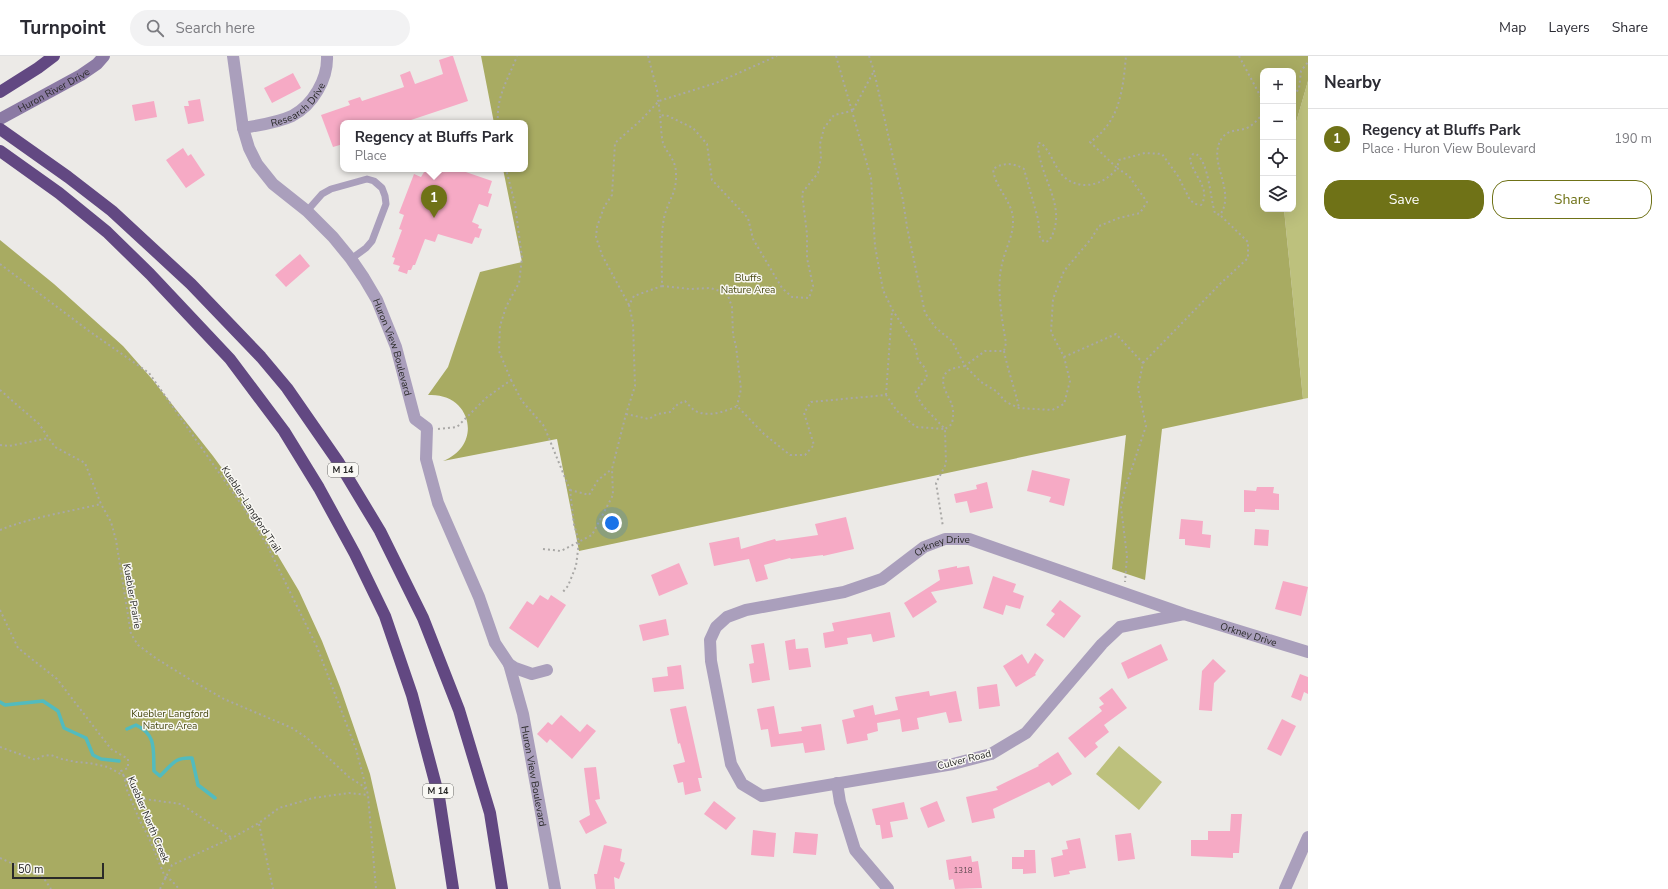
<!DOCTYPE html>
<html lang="en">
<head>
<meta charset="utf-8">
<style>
	:root { --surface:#fff; --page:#f2f2f3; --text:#2b2b33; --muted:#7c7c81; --line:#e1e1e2; --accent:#6f7217 }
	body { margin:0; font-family:"Nunito Sans",sans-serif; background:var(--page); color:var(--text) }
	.controls { position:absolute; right:12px; top:12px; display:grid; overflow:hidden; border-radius:8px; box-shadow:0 4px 16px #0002 }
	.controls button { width:36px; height:36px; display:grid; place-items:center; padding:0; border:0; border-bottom:1px solid var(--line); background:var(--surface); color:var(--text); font:20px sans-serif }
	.scale { position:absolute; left:12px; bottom:10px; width:92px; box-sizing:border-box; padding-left:4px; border:2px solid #2a2a29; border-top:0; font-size:11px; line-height:14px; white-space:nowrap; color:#2a2a29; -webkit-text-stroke:3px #f9f8f4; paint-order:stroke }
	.you { position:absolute; left:612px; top:467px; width:14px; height:14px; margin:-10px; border:3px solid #fff; border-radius:50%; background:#1a73e8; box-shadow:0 0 0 6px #1a73e833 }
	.badge { display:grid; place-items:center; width:26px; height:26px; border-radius:50%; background:var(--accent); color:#fff; font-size:13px; font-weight:700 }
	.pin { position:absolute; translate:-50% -33px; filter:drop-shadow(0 1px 2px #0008) }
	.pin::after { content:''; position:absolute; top:21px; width:14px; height:12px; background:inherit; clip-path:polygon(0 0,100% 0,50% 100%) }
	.popup { position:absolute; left:340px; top:64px; width:188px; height:52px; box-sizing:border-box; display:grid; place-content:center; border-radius:8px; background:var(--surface); filter:drop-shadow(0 1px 3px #0005); font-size:13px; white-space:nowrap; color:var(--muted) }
	.popup b { font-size:15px; color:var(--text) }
	.popup::after { content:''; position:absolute; left:50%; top:100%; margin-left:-8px; border:8px solid transparent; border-top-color:var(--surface) }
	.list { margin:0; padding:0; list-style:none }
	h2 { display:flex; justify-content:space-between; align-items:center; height:52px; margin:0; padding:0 16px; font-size:17px }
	h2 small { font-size:13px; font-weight:400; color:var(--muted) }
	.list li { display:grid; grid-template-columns:26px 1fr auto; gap:12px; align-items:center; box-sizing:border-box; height:60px; padding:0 16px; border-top:1px solid var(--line) }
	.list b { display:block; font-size:15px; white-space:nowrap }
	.list p { margin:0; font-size:13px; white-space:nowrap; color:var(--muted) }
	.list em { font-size:13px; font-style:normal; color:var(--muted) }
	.actions { display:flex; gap:8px; padding:12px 16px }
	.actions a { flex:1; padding:9px 0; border:1px solid var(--accent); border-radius:16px; text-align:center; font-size:14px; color:var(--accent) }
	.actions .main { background:var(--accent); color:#fff }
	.icon { flex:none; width:22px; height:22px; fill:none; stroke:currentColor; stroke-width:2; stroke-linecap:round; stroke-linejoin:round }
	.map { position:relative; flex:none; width:1308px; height:833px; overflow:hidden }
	header { display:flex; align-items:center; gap:24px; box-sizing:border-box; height:56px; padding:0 20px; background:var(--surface); border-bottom:1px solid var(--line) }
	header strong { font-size:19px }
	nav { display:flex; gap:22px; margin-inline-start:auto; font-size:14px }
	.search { width:280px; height:36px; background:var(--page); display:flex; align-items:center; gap:10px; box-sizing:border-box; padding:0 14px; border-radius:22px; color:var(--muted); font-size:15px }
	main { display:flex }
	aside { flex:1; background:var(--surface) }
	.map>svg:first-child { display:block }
</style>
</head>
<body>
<header>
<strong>Turnpoint</strong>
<div class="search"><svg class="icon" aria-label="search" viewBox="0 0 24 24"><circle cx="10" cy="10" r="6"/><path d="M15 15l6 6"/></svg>Search here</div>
<nav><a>Map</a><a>Layers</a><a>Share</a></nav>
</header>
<main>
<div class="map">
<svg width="1308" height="833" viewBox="0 0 1308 833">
	<rect width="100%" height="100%" fill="#eceae7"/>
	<!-- green -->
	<path fill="#bdc17d" d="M1308 25V342L1303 343 1284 153H1293V77Z
		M1119 690 1162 726 1139 754 1096 718Z"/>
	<!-- forest -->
	<path fill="#a8ab62" d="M481 0H1308V25L1293 77V15H1263V153H1284L1303 343 1162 373 1145 524 1112 513 1126 379 579 495 557 383 443 405C484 389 471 336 428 339L448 311 480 216 522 206 503 113H525V67H494Z
		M0 184 54 228 123 290 152 323 213 400 243 441 299 535 322 585 340 631 370 718 396 833H0Z"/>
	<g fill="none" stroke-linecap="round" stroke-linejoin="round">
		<!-- stream -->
		<path stroke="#52bbbe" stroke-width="3.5" d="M0 646 5 649 43 645 58 655 64 672 86 682 93 699 101 703 119 705
			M127 673 136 669C157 679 153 694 154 715L160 720C172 709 174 701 192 702L198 729 215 742"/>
	</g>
	<!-- building -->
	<path fill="#f6aac5" d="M451 0H453L468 45 402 67H343V88L333 91 321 59 350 49 348 45 360 41 362 45 404 31 400 19 410 15 415 28 443 18 439 4Z
		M293 17 301 32 272 47 264 32Z
		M200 43 204 65 188 68 184 50H189L188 45Z
		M154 45 157 61 135 65 132 49Z
		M183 92 188 100 191 98 205 119 186 132 166 104Z
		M426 113H457L492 125 488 137 492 138 488 151 479 148 472 166 479 169 478 172 482 173 479 182 475 181 472 188 438 178 435 186 425 183 415 209H413L411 214H408L407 218 398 215 400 210 393 208 395 202 392 201 402 174 399 173 404 159 399 157 414 118 421 121Z
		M300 198 310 210 286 231 275 219Z
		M1032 414 1070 423 1064 450 1049 446 1051 441 1027 435Z
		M987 426 993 452 970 457 967 445 956 447 954 438 977 433 976 429Z
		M1257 431H1274L1273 437 1279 438V454L1255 453V456H1244V434L1256 435Z
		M846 461 854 493 823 500V499L791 503 790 502 764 509 768 523 756 526 749 503 714 510 709 487 739 481 741 493 775 483 776 485 818 479 815 468Z
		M1181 463 1203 465 1202 478 1211 479 1210 492 1185 489V483H1179Z
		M1255 473 1269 474 1268 490 1254 489Z
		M679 507 688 528 659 540 651 519Z
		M957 510V512L969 510 973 528 931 536 937 546 913 562 904 547 940 524 938 514Z
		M993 520 1016 528 1013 536 1024 540 1020 553 1006 549 1003 559 983 552Z
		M1283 525 1308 531 1301 560 1275 553Z
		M540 539 548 544 551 539 566 549 538 592 509 572 527 545 533 549Z
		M1060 544 1081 560 1064 582 1046 569 1055 558 1051 555Z
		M890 556 895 581 873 586 871 578 847 582 848 588 825 592 823 577 834 575 832 567Z
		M666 563 669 579 643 585 639 569Z
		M795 583 796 593 808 592 811 611 789 614 785 585Z
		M764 587 770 624 752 627 749 608 754 607 751 589Z
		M1161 588 1168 604 1128 623 1121 607Z
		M1035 597 1044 604 1035 618 1036 619 1016 631 1003 610 1022 598 1028 608Z
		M1213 603 1226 615 1214 627 1212 655 1199 654 1202 615Z
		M681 609 684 633 654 636 652 622 668 620 667 611Z
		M1300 618 1308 621V638L1304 636 1301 645 1291 641Z
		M997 628 1000 650 979 653 977 631Z
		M1112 632 1127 652 1104 669 1109 676 1095 687 1098 691 1085 702 1068 682 1102 655 1099 651 1104 648 1099 642Z
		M929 635 930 640 956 635 962 665 949 667 946 656 917 662 919 673 902 676 900 663 877 667 878 675 867 678 868 684 847 688 842 664 855 661 853 654 873 649 875 659 898 654 895 641Z
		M686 650 702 722H698L701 735 685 739 683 726 678 727 673 709 685 706 680 687 678 688 670 653Z
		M774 650 779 678 802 675 801 671 821 668 825 694 805 697 803 687 771 691 768 673 761 674 757 653Z
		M561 659 580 676 587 668 596 675 572 703 550 683 547 687 537 678 548 666 552 669Z
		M1282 663 1296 670 1281 700 1267 693Z
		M1058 696 1072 718 1052 730 1049 726 993 753 995 762 972 767 966 741 998 734 996 731 1039 710 1038 709Z
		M596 711 600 743 595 744 607 767 586 778 579 765 590 759 584 712Z
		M714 745 736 762 726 774 704 758Z
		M937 745 945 765 928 772 920 752Z
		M904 746 908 763 890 766 893 781 882 783 880 769H876L872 753Z
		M1231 758H1242L1239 797H1233V802L1191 800V784H1208V775H1230Z
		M753 774 776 777 774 801 751 799Z
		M795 776 818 778 816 799 793 797Z
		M1131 777 1135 803 1118 805 1115 779Z
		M1080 782 1086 812 1069 815 1070 818 1054 821 1051 802 1063 799 1062 794 1068 793 1066 785Z
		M604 789 622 793 620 805 625 807 619 823 614 821 615 833H596L594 818H597Z
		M1024 794H1035L1036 817 1023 818V813H1012V801H1024Z
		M971 800 972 806 978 805 982 832 955 833 953 823 949 824 946 804Z"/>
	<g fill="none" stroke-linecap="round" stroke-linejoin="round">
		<!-- path -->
		<path stroke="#a9a8a6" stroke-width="2" stroke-dasharray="2 3" stroke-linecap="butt" d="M648 0 657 34 660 59
			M836 0 852 55
			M869 0 874 15 896 115 903 144 907 171 925 257 936 272 952 285 965 310 985 295H1004L1006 287C1002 264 996 231 1002 208 1005 194 1013 180 1013 166 1014 146 995 133 993 113 1004 106 1014 107 1024 113L1038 163 1040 181 1044 186 1049 185C1070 152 1038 121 1038 87H1041C1051 96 1054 110 1063 120 1080 136 1105 129 1117 112L1090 86C1120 66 1123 33 1126 0
			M1239 0 1263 45
			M1293 39 1299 33 1301 15 1308 6
			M853 54 874 15
			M498 67C496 40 508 24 517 0
			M0 208 89 275 149 317 241 448 267 489 317 591 356 693 368 739 376 833
			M662 230 690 233 710 232 727 237 732 251 733 279 736 290 741 333 737 350
			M629 249 602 199 596 181 597 171 604 151 612 139 615 87 641 64 659 45 716 27 777 0
			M1004 295C1008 315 1015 333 1019 352
			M1064 301 1116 278 1143 307 1138 332 1146 370 1125 433 1121 451 1127 500 1125 526
			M1143 307 1220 228 1248 202V186L1220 159
			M511 324 522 345 544 370 570 434 574 468 579 486 576 510 568 530 562 537
			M0 334 39 368 55 391 85 407 101 448 111 466 116 484 131 578 138 589 157 603 191 624 224 643 292 672 307 682 349 721 363 730 367 736
			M886 339 892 254
			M626 358 649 363 657 358 670 356 678 348 685 345C688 348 691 352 694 354 706 362 725 356 737 350L764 378 790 399H805L814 389 804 357 811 346 886 339 897 355 916 371 945 373 946 408 936 427 943 471
			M438 373 457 371 486 342 511 324 499 295 500 270 506 251 519 227 522 202 515 148 506 113
			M0 389 9 390 49 382
			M570 434 589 439 598 424 612 413
			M0 474C32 461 68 456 101 448
			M543 493 561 495 592 479 613 439 612 413 626 358 635 330 633 267 629 249 634 240 662 230C662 207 660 184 664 162 668 144 677 137 676 118 676 103 667 98 663 87 661 79 661 68 660 59L668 60 693 72 707 88 712 124 748 162 753 183 782 232 792 241 809 242 813 230 807 202V178L802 137 818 117 821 101 820 88 824 72 834 59 852 55 871 122 875 190 883 234 892 253 915 289 918 304 925 312 927 321 915 337 923 350 945 373 952 368C953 361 954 356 952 349 949 340 937 325 947 316 951 312 960 311 965 310L981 326 996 335 1006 346 1019 352 1052 354 1064 348 1070 325 1064 301 1051 276 1053 243 1064 215 1091 183 1099 170 1119 162 1140 157 1147 146 1129 120 1117 112 1119 104 1145 97 1162 98 1178 120 1190 144 1195 148 1201 149C1212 133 1192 118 1190 103L1193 98H1196C1209 106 1210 142 1215 157L1220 159C1237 134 1206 105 1222 82 1229 72 1240 76 1249 71 1254 68 1259 62 1263 58
			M0 554 18 592 57 623 111 693 128 703V712L121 715 137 742 181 748 232 782
			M0 691 36 704 43 700 51 699 62 703 76 706 89 707 108 711 124 720 127 734 140 765 149 782 165 821
			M259 768 273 833
			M0 802 43 821 51 833
			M165 821 171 824 179 833
			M160 833 172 809 232 782 259 767 279 752 313 742 349 737 368 739"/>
		<!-- lane -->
		<path stroke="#aa9fbc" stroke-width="7" d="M307 155 322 138 331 133 367 123 374 125 382 132 385 140 386 148 372 185 366 192 351 203"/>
		<!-- street -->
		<g stroke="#aa9fbc" stroke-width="12">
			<path id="s1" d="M233 0 243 72 249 92 257 108 273 128 307 155 333 181 351 203 364 222 377 244 396 291 415 363 427 372 426 403 438 447 479 541 495 587 509 608 515 612 532 618 547 614"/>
			<path id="s2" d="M243 72C260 69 277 67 292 60 313 49 328 23 327 0"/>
			<path id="s3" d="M1184 558 1120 571 1102 588 1026 677 991 698 953 708 762 740 742 728 731 708 711 605 710 584 716 571 727 561 746 554 844 536 882 523 924 491 945 483H969L1184 558 1308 596"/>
			<path id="s4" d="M509 608 523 658 555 833"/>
			<path d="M837 727 840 746 855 794 888 833"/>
			<path d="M1285 833 1308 781"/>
		</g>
		<!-- secondary -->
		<path stroke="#8b7aa4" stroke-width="12" id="s5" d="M0 63 81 19 97 8 104 0"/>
		<!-- highway -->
		<path stroke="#624882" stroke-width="12" d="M0 36 38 12 54 0
			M0 73 68 121 112 155 191 228 261 301 287 332 339 407 380 475 423 562 459 654 490 757 502 833
			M0 95 59 137 107 176 150 218 230 303 284 375 319 432 355 498 385 560 412 639 439 741 453 833"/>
	</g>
	<g text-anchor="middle" stroke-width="3" stroke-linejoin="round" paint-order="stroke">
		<!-- number labels -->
		<g font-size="8" fill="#5d4a50">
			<text x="963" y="817">1318</text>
		</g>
		<!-- shield labels -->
		<g fill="#f9f8f4" stroke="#686866" stroke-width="1">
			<rect x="328" y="407" width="30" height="14" rx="3"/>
			<rect x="423" y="728" width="30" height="14" rx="3"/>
		</g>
		<g font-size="9" font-weight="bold" fill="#2a2a29">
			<text x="343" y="417">M 14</text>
			<text x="438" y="738">M 14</text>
		</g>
		<!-- street labels -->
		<g font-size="10" fill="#2a2a29" stroke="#f9f8f4">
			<text dy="4" stroke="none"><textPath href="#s5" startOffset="61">Huron River Drive</textPath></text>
			<text dy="4" stroke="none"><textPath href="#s2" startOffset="62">Research Drive</textPath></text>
			<text dy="4" stroke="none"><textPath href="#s1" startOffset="344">Huron View Boulevard</textPath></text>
			<text transform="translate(252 453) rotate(57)" y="4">Kuebler-Langford Trail</text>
			<text dy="4" stroke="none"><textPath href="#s3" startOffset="913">Orkney Drive</textPath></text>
			<text transform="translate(133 540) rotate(80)" y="4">Kuebler Prairie</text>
			<text dy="4" stroke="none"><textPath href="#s3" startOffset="1237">Orkney Drive</textPath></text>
			<text transform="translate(964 703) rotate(-14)" y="4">Culver Road</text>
			<text dy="4" stroke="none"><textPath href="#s4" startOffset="115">Huron View Boulevard</textPath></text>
			<text transform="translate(149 763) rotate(67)" y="4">Kuebler North Creek</text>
		</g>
		<!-- park labels -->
		<g font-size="10" fill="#484911" stroke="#f9f8f4">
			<text x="748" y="225">Bluffs<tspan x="748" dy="12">Nature Area</tspan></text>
			<text x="170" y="661">Kuebler Langford<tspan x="170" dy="12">Nature Area</tspan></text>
		</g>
	</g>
</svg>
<div class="controls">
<button>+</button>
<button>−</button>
<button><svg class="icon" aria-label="locate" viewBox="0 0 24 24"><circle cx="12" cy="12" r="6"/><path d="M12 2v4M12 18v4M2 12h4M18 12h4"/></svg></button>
<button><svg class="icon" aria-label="layers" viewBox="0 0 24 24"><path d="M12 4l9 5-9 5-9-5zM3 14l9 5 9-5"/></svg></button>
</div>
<div class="scale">50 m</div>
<div class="you"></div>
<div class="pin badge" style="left:434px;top:162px">1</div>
<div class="popup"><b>Regency at Bluffs Park</b>Place</div>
</div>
<aside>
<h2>Nearby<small></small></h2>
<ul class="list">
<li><span class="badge">1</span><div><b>Regency at Bluffs Park</b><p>Place · Huron View Boulevard</p></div><em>190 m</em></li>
</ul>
<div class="actions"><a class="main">Save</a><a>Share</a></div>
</aside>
</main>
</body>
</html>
